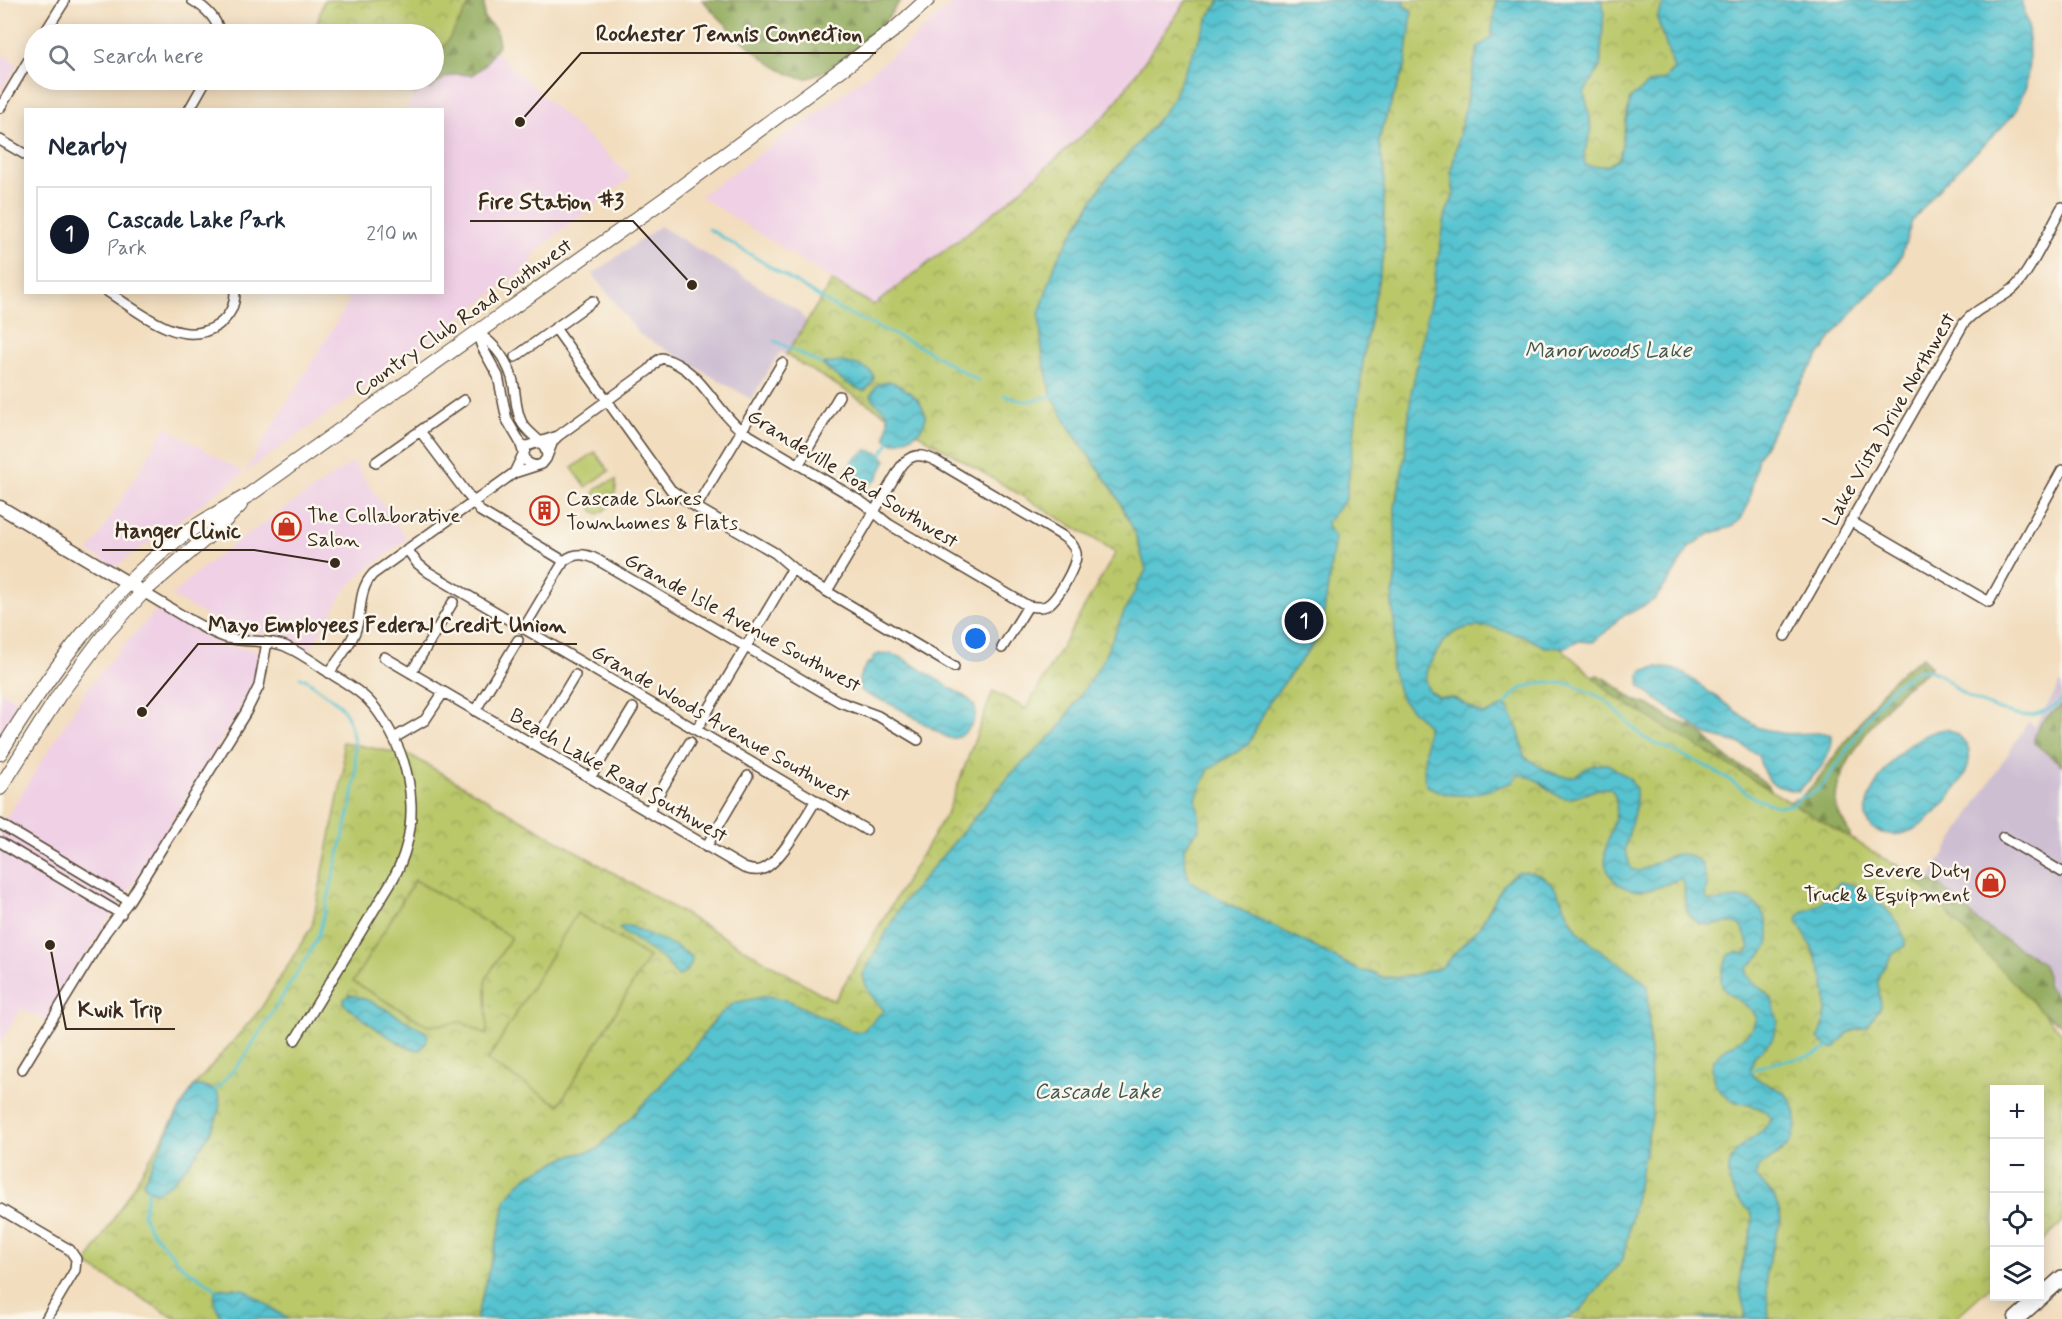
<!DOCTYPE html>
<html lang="en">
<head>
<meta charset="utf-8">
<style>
	:root { --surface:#fff; --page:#f2f2f3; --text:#1f2937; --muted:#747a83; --line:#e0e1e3; --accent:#111827 }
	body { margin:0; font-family:Mynerve,sans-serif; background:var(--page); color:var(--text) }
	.controls { position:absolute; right:18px; bottom:18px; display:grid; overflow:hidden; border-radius:0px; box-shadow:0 3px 15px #0003 }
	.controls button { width:54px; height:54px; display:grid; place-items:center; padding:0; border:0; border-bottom:2px solid var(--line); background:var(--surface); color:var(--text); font:30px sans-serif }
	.you { position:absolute; left:976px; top:639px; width:21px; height:21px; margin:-15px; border:4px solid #fff; border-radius:50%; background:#1a73e8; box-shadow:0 0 0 9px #1a73e833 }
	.badge { display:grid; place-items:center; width:39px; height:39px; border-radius:50%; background:var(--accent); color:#fff; font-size:20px; font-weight:700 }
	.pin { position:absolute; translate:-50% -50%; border:3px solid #fff; box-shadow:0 2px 6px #0006 }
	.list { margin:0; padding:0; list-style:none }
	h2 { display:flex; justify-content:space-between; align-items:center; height:78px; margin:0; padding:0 24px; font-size:26px }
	h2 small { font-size:20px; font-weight:400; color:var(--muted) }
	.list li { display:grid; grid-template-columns:39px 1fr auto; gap:18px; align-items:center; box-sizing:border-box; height:96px; margin:0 12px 12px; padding:0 12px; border:2px solid var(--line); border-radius:0px }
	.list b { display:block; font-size:22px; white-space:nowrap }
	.list p { margin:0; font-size:20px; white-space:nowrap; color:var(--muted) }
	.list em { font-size:20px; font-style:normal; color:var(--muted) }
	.icon { flex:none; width:33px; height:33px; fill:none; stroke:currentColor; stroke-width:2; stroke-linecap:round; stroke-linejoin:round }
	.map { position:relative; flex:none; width:2062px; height:1319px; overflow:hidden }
	.search { position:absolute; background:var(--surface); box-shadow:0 3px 15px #0003; left:24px; top:24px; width:420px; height:66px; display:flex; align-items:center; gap:15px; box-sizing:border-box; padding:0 21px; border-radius:33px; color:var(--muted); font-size:22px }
	.panel { position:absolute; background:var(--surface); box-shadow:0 3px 15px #0003; left:24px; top:108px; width:420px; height:186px; border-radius:0px }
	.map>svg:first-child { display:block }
</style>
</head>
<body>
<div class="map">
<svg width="2062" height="1319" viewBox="0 0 2062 1319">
	<defs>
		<pattern id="forest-firs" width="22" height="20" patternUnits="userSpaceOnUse" patternTransform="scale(1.5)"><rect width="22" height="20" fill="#93ac5f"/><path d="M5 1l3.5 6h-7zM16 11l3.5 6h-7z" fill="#798c4e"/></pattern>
		<pattern id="park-crowns" width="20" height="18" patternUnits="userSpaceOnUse" patternTransform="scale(1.5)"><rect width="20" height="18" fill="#bac86b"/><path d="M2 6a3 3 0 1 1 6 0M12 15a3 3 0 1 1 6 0" fill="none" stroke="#98a357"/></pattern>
		<pattern id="water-waves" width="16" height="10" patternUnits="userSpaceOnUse" patternTransform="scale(1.5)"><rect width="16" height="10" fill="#57c3d0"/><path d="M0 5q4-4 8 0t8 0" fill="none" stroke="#499fa8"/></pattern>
	</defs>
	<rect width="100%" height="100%" fill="#fbf7ec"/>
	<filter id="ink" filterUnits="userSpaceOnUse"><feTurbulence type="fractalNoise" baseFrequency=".0167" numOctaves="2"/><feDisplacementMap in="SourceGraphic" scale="12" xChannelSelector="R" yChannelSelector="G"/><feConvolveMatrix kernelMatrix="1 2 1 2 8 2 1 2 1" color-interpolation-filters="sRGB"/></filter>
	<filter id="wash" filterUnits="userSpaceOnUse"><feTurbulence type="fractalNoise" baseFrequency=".008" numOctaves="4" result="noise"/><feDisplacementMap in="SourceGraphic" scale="24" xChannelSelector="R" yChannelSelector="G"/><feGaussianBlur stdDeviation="1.35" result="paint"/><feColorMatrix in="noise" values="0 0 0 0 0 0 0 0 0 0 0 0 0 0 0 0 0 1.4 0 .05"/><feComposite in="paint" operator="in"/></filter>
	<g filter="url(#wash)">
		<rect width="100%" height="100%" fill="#f2ddbe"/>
		<!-- built -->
		<path fill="#efd0e5" d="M956 0H1187L1109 112 1006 203 874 306 700 196 823 109 903 47Z
			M480 38 631 177 536 251 531 264 420 349 244 473 115 567 89 552 166 427 244 473 350 300 338 293 442 292V110L406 109 419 87 434 80Z
			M0 53 18 64 0 93Z
			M353 462 407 539 362 573 345 590 310 650 290 638 275 634 247 633 225 627 172 596 200 570 242 538Z
			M157 610 223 645 259 651 255 678 241 708 128 893 103 928 46 1021 21 1009 0 1044V828L85 692 114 656Z
			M0 690 21 703 0 738Z"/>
		<!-- industrial -->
		<path fill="#cdbed2" d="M660 226 797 310 807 322 786 355 780 352 751 399 639 334 593 274Z
			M2062 681V1013L1924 889 1939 862 2028 722 2035 726Z"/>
		<!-- forest -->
		<path fill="url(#forest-firs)" stroke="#676b3e" stroke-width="1.5" d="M455 0H484V18L496 30 499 44 485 65 472 75 457 74 444 78 431 89 418 87 417 80H434V45Z
			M702 0H901C894 9 888 18 881 26 871 38 821 78 807 78 775 79 724 22 702 0Z
			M1923 657 1931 667C1922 677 1911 682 1902 690 1879 712 1835 770 1836 801 1836 816 1849 826 1851 840 1852 845 1849 852 1847 858L1589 679 1597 675 1605 678 1636 701 1650 705 1671 719 1692 727 1702 734 1729 760 1749 771 1764 782 1779 799 1789 802 1801 797 1814 784 1886 687 1902 671Z
			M2062 705V765L2034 743C2034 723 2048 717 2062 705Z
			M1880 860 1906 868 1942 887 1982 925 2041 962 2047 975V986L2062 1002V1025L2038 1010Z"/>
		<!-- park -->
		<path fill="url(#park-crowns)" stroke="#7a7944" stroke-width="1.5" d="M324 0H469L470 3 434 64V34H314Z
			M1187 0H1720L1411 511 1615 697 1910 874 2062 1033V1223L2040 1243V1090H1994V1283L1954 1319H176L86 1264 194 1086 260 1010 312 926 344 768 342 742 412 756 834 1001 948 811 993 691 1026 709 1116 552 786 355 832 281 874 305 1006 203 1109 112Z
			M340 80H424L416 94Z
			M616 480C617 493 611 509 598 514L592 510C591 490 598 485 616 480Z"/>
		<!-- pitch -->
		<path fill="#bac86b" stroke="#7a7944" stroke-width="1.5" d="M595 452 609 471 586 487 572 468Z
			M415 880 511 937 486 979 487 1035 462 1022 429 1026 353 982Z
			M577 913 649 957 559 1105 487 1061Z"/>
		<!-- water -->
		<path fill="url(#water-waves)" stroke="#497677" stroke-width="1.5" d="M1221 0H1404L1403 4 1412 11 1406 64 1382 128 1379 142 1384 171V252L1365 346 1346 499 1327 522 1328 528 1335 537 1321 634 1269 703 1248 745 1209 769 1196 798 1200 821 1199 829 1184 848 1185 866 1190 881 1231 905 1323 951 1360 971 1372 972 1384 978 1411 976 1442 967 1480 926 1503 885 1517 872C1529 872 1538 872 1547 880 1564 894 1567 921 1582 935 1602 955 1629 966 1648 986L1652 1117 1623 1259 1579 1312 1566 1319H476L501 1224 505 1201 517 1185 531 1174 569 1156 596 1150 633 1115 682 1062 719 1015 734 1003 767 996 787 1000 854 1032 863 1031 884 1010C873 999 866 991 863 975L902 904 1012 773 1057 731 1102 662 1124 612 1146 570 1135 533 1115 493 1071 430 1052 396 1043 359 1039 314 1057 259 1104 182 1146 134 1170 104 1210 14Z
			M1496 0H1602L1604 11 1600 67 1584 93C1588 108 1592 119 1590 135 1589 150 1580 146 1586 166H1607L1619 159 1630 99 1648 84 1665 79 1674 69 1657 18 1665 0H2021L2028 25 2029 62 2026 86 2015 113 1994 135 1943 184 1912 221 1902 254 1892 273 1861 302 1837 330 1805 376 1758 457 1748 505 1741 519 1731 527 1711 533 1690 546 1670 579 1654 600 1632 612 1620 617 1609 629 1593 642 1577 641 1566 647H1545L1525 637 1491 627H1469L1455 632 1443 642 1427 668 1425 681 1429 691 1439 697 1454 698 1482 714 1489 713 1505 705C1517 723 1521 735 1524 756 1537 765 1561 782 1577 775 1584 771 1578 773 1585 769 1591 765 1601 764 1608 764L1629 778 1636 789V804L1625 849 1631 869 1639 871C1661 861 1681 843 1702 864L1707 885 1705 895 1708 901C1719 904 1729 897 1741 898 1762 901 1774 928 1767 947 1763 955 1753 962 1747 968V976L1772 999 1778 1022 1772 1040 1755 1056 1750 1071C1758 1083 1770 1084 1781 1091 1799 1102 1800 1130 1788 1145 1780 1155 1767 1161 1757 1168L1756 1176 1774 1197 1778 1207 1781 1219 1766 1271 1769 1319H1699L1705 1317 1742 1319 1746 1314C1742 1302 1739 1288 1740 1276 1742 1255 1754 1236 1752 1214 1749 1210 1745 1208 1742 1204 1725 1186 1723 1161 1743 1145 1754 1137 1765 1131 1772 1119 1771 1119 1767 1112 1766 1112 1752 1101 1736 1109 1720 1091 1715 1085 1712 1079 1712 1070 1712 1043 1753 1046 1756 1016 1740 991 1706 1001 1729 955L1736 952 1745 954 1750 948C1749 943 1743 929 1740 926 1729 914 1693 943 1685 902 1684 896 1685 889 1684 883L1681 879C1667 882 1655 891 1641 891 1631 891 1622 888 1615 881 1585 852 1632 817 1611 789 1594 785 1581 800 1565 798 1554 797 1545 785 1536 780 1531 777 1523 776 1517 774L1513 782C1481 793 1457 804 1426 785 1421 766 1427 745 1427 725L1402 700 1391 669 1395 631 1392 603 1396 572 1395 507 1405 456 1411 393 1432 293 1446 213 1454 195 1451 172 1478 47 1491 38Z
			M842 362C858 364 890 372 864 391 848 386 834 374 821 364Z
			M889 381C926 395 945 430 894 443L886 439C886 431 890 421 887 414 883 406 873 404 871 395L877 385Z
			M867 450 878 453 886 460 877 479 869 485C861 482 851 480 846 472L854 459Z
			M879 654H891L902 658 970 700C971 702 975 706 975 708 979 721 962 741 949 738 928 727 909 712 888 703 880 699 865 697 860 688 856 679 863 670 868 663L873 662V657Z
			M1656 667 1679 670 1759 728 1785 734 1823 733 1832 735C1833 759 1814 776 1798 791 1769 787 1766 782 1758 755L1738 743 1707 735 1659 701 1639 685 1641 671Z
			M1947 729C1983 745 1969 773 1950 796 1934 817 1907 844 1877 831 1844 816 1892 757 1909 745 1921 736 1933 730 1947 729Z
			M1840 882C1850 884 1859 886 1867 892 1881 901 1907 928 1905 946L1893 954 1879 975 1878 982 1881 1006 1868 1026 1847 1033 1835 1048H1828L1818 1039C1838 1000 1818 955 1797 921 1799 909 1806 912 1815 907 1826 900 1831 890 1840 882Z
			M629 926 675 946 692 957C693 964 685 975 678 976L664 960 619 929 621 927Z
			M349 995C368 996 405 1021 424 1031L428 1035 426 1043 420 1050C405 1051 356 1015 344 1004V999Z
			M194 1086C259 1082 183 1179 161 1190 157 1193 153 1191 148 1190L143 1183 177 1114Z
			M225 1288 244 1289 288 1319H222L214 1302 215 1290Z"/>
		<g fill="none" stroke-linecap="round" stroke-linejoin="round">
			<!-- stream -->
			<path stroke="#57c3d0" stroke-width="3" d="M709 229 840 310 923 348 979 381
				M775 341 821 364
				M1004 395C1024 404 1031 402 1052 396
				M881 455 890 441
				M1505 705 1512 696 1524 687 1546 682 1571 684 1604 699 1644 738 1700 763 1725 777 1756 799 1777 806 1792 805 1801 797 1810 795 1819 789C1852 754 1871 691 1918 671 1936 664 1951 686 1965 695 1975 701 2014 717 2025 716 2038 715 2053 709 2062 700
				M1748 1073C1772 1057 1803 1064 1828 1048
				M215 1091 244 1058 310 952 319 934 351 806 356 774 354 740 347 715 339 704 307 680 300 677
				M148 1190 143 1214 148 1227 183 1267 214 1287 215 1290"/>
		</g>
	</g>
	<g filter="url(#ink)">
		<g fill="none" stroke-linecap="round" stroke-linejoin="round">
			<defs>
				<path id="minor" d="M192 0C206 8 217 18 220 34
					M44 34 64 2
					M0 108 34 51
					M189 110 206 80
					M0 140 26 155
					M108 292C140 312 182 350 218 325 229 317 235 306 235 292
					M555 328 671 490 696 507 775 553 804 578 954 667
					M477 333 482 347 498 376 507 420 520 442 526 461 530 464 536 466
					M477 333C496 344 510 364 514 386 516 399 516 412 522 423 529 435 546 442 547 456
					M515 357 593 301
					M420 431 480 511 564 561
					M376 462 464 400
					M799 464 839 396
					M514 473 527 446 558 436
					M696 507 782 363
					M1850 521 1989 602 2062 470
					M407 549 417 563 428 572 866 830
					M143 592C166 605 202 630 227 638 246 643 267 639 285 646 299 652 312 661 325 670 339 679 357 688 369 701 378 710 384 720 390 731 416 778 419 832 393 879L295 1040
					M524 628 564 561C574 553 584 553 596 559L840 702 878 716 918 740
					M1785 636 1964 323C1978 306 1998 302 2014 288 2030 273 2050 228 2062 207
					M1002 648 1028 606
					M384 657 744 868C750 870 757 872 763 869 780 863 806 816 816 800
					M329 673C338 660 349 647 355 632 363 612 357 591 373 574L514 473 542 464 546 459 553 441 558 436 649 370 657 361 662 358C701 368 713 408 742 431L860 501C871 508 880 518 890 525L1028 606C1034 607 1041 608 1046 606 1057 601 1078 564 1076 553 1074 544 1067 539 1061 535L936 461C921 453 910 453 900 468L827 591
					M411 673 453 602
					M475 711 518 640
					M697 729 792 569
					M394 738 425 720 443 693
					M533 745 575 675
					M590 778 633 708
					M648 812 690 742
					M0 824 129 901
					M2003 837 2062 872
					M0 842 121 914
					M706 847 748 776
					M22 1069 105 933 129 901 246 712 259 686 267 642
					M0 1209 70 1250 76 1259 75 1270 46 1319"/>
				<path id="tertiary" d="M0 507 143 592"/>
				<path id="secondary" d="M0 753C48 675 103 599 175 541 198 523 224 509 249 495L669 196 850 63 895 29 927 0
					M0 788 59 695 105 634 143 592 213 532 240 505"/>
				<path id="trunk" d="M2016 1319 2062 1278"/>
			</defs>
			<!-- minor casing -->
			<use href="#minor" stroke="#564536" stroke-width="12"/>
			<!-- tertiary casing -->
			<use href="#tertiary" stroke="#564536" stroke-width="15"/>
			<!-- secondary casing -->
			<use href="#secondary" stroke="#564536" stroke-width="16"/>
			<!-- trunk casing -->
			<use href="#trunk" stroke="#564536" stroke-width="18"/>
			<!-- minor -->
			<use href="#minor" stroke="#fff" stroke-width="9"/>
			<!-- tertiary -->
			<use href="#tertiary" stroke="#fff" stroke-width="12"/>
			<!-- secondary -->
			<use href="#secondary" stroke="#fff" stroke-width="14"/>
			<!-- trunk -->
			<use href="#trunk" stroke="#fff" stroke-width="15"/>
		</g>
	</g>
	<!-- icons -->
	<defs>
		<symbol id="building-ring" viewBox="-11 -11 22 22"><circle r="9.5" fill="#fbf7ec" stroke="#c8321e" stroke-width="1.5"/><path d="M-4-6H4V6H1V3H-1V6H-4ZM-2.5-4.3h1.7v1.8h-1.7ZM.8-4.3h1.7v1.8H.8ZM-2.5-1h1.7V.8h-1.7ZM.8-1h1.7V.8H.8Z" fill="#c8321e"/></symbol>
		<symbol id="shop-ring" viewBox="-11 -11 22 22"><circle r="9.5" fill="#fbf7ec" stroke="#c8321e" stroke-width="1.5"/><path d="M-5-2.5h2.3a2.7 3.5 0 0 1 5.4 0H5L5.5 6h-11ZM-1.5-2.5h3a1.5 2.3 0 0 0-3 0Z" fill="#c8321e"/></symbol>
	</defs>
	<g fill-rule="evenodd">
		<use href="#building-ring" x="528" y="494" width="33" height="33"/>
		<use href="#shop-ring" x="270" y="510" width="33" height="33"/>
		<use href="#shop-ring" x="1974" y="866" width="33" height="33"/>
	</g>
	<g text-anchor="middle" stroke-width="5" stroke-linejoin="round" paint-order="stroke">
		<!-- street labels -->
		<g font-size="21" fill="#3b2a1e" stroke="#fbf7ec">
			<text transform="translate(463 317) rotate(-35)" y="7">Country Club Road Southwest</text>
			<text transform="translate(1889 419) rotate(-60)" y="7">Lake Vista Drive Northwest</text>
			<text transform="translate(853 478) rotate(32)" y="7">Grandeville Road Southwest</text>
			<text transform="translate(743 622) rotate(29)" y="7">Grande Isle Avenue Southwest</text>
			<text transform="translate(721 723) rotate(30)" y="7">Grande Woods Avenue Southwest</text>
			<text transform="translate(619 775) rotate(30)" y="7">Beach Lake Road Southwest</text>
		</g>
		<!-- poi labels -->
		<g font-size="21" fill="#3b2a1e" stroke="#fbf7ec" text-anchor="start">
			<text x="566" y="505">Cascade Shores<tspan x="566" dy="24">Townhomes &amp; Flats</tspan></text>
			<text x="307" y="522">The Collaborative<tspan x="307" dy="24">Salon</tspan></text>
			<text x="1970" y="877" text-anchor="end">Severe Duty<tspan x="1970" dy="24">Truck &amp; Equipment</tspan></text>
		</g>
		<!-- water labels -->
		<g font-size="22" font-style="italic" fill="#435853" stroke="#fbf7ec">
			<text x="1608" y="357">Manorwoods Lake</text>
			<text x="1097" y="1098">Cascade Lake</text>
		</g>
	</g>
	<!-- callouts -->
	<path fill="none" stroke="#3b2a1e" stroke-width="2" d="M520 122L581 53H876M692 285L633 221H470M335 563L254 550H102M142 712L198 644H577M50 945L66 1029H175"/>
	<g fill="#3b2a1e" stroke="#fbf7ec" stroke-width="2">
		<circle cx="520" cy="122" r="6"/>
		<circle cx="692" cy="285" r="6"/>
		<circle cx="335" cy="563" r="6"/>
		<circle cx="142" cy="712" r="6"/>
		<circle cx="50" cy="945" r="6"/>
	</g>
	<g font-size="22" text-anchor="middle" font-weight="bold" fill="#3b2a1e" stroke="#fbf7ec" stroke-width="5" stroke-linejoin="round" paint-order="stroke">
		<text x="729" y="41">Rochester Tennis Connection</text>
		<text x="551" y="209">Fire Station #3</text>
		<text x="178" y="538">Hanger Clinic</text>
		<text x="387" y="632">Mayo Employees Federal Credit Union</text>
		<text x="120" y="1017">Kwik Trip</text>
	</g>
</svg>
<div class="controls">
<button>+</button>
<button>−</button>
<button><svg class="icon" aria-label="locate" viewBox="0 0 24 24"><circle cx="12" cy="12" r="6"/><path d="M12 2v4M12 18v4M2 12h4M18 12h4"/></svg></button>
<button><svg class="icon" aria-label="layers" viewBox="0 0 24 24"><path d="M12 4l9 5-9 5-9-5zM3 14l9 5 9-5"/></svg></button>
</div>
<div class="you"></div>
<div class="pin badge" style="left:1304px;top:621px">1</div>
<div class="search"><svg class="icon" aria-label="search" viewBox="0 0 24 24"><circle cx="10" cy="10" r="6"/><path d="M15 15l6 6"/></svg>Search here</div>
<section class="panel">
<h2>Nearby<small></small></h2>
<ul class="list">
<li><span class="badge">1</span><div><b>Cascade Lake Park</b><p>Park</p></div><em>210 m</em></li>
</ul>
</section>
</div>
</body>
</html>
